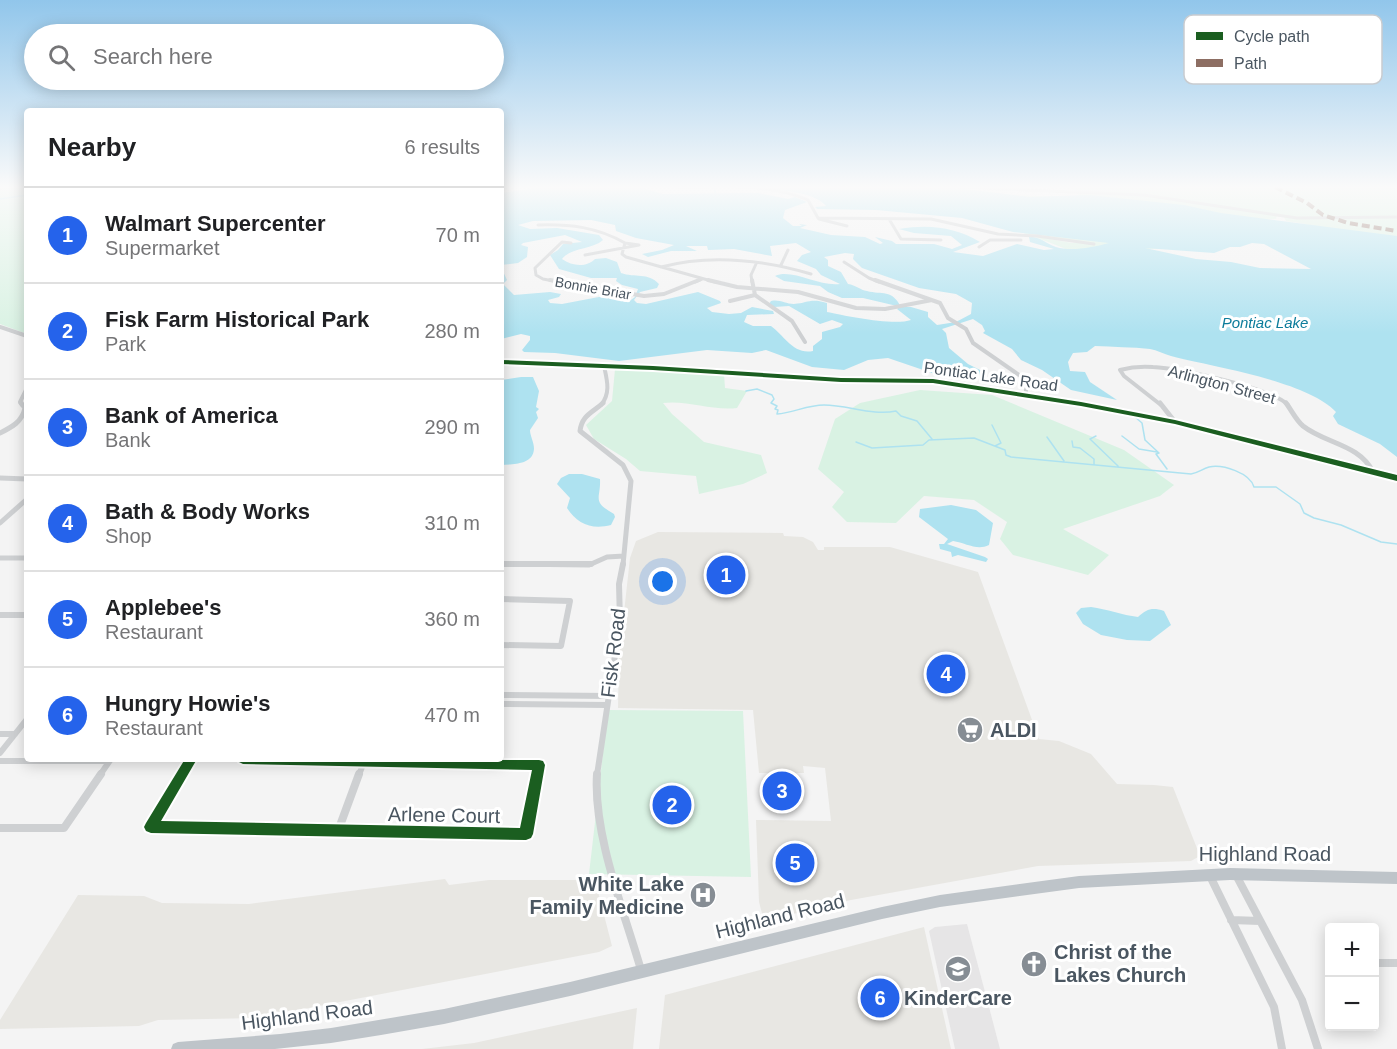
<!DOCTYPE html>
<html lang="en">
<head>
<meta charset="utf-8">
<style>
	:root { --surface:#fff; --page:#f2f2f2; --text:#202124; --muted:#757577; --line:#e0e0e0; --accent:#2563eb }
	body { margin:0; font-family:Arial,sans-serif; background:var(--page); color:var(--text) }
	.controls { position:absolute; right:18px; bottom:18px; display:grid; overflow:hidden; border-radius:6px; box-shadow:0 3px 15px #0003 }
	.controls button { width:54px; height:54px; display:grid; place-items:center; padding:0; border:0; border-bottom:2px solid var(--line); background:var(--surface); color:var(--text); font:30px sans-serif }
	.you { position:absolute; left:663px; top:582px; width:21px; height:21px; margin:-15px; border:4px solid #fff; border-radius:50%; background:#1a73e8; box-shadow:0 0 0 9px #1a73e833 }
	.badge { display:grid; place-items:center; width:39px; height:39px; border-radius:50%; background:var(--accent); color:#fff; font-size:20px; font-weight:700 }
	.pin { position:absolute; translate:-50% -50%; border:3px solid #fff; box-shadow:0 2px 6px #0006 }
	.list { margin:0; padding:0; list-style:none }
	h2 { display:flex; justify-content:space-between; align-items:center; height:78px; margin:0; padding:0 24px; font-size:26px }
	h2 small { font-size:20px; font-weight:400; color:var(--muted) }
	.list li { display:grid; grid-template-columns:39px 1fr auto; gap:18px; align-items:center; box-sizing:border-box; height:96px; padding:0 24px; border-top:2px solid var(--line) }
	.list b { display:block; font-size:22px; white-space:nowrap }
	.list p { margin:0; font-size:20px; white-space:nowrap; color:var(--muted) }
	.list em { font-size:20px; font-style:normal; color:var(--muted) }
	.icon { flex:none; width:33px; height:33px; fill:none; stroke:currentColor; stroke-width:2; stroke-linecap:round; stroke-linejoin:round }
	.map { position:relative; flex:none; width:1397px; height:1049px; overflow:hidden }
	.search { position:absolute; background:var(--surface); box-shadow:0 3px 15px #0003; left:24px; top:24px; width:480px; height:66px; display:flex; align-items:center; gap:15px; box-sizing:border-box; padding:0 21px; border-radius:33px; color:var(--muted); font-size:22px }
	.panel { position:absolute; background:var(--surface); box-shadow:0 3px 15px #0003; left:24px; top:108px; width:480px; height:654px; border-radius:6px }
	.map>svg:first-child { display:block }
</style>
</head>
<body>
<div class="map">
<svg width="1397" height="1049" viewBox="0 0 1397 1049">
	<rect width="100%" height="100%" fill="#f4f4f4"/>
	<!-- commercial -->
	<path fill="#e8e7e3" d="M658 532 783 533 784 536 803 537 813 542 818 550H824V547H890L978 572 1039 739 1059 741 1091 754 1117 784 1154 785 1173 787 1200 856 1191 861 1038 866 851 900 764 921 759 902 756 820 831 821 825 768 803 766 804 773H759L753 710 618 708 619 658 630 558 636 541Z
		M445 879 449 885 489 880H595L612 946 599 952 257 1018 158 1020 139 1026 0 1029V1020L78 895 144 896 162 903 249 904Z
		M924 927 951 1049H659L665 995Z
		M637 1008 633 1049H422L474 1043Z"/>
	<!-- education -->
	<path fill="#e6e5e6" d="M967 924 989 1007 1000 1049H955L929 931 935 927Z"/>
	<!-- green -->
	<path fill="#d9f2e3" d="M0 187H27V334L0 324Z
		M908 187 991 195 1081 197 1069 187H1397V262L1306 224 1286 221 1284 217H1290L1277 215 1276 219 1173 220 1213 249H1066L1033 236 1072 243H1092L1024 234 1041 218Z
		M615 369 724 374 725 388 747 391 737 408C712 411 688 400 663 403L672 414 704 442 761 455 767 473 743 484 699 494 696 476 640 471 626 459 594 439 586 425 612 401Z
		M920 390 992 395 1124 450 1174 485 1160 496 1063 529 1109 555 1088 575 1013 555 1000 539 1007 522 974 500 924 496 896 523 847 522 832 507 844 492 818 469 835 419 860 403Z
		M608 710 743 711 751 877 589 874Z"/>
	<!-- water -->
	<path fill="#aee2f0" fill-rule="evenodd" d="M545 187H639L663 194 758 193 788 199 795 197 807 202 785 210 783 218 793 226H802L799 224 807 225 800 228 831 235 865 237 880 244 883 243 875 237 892 241 896 244H934L952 249 962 245 951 236 914 233 899 229C929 224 955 227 980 242L953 252 983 256 1017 244 1044 250 1054 249 1030 242 1029 237C1041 236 1046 244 1056 247 1071 252 1094 247 1109 243L1013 232 962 218 876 210 817 209 815 207 826 206C814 190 767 189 746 187H947L1030 197 1089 195 1184 205 1221 213 1397 236V457L1380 444 1338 424 1333 416 1336 412C1308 381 1213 367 1171 356 1164 354 1157 350 1150 349 1132 347 1113 347 1095 346L1087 352 1073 353 1068 362 1070 371 1085 372 1090 382 1117 400 1071 390 1042 370 1021 360 1012 349 983 333 985 331 982 325 973 319 942 329 946 333 949 348 968 364 984 372 977 376 935 374 888 358 868 360 844 370 812 367 766 350 752 353 707 350 619 361 555 353 524 352 522 350 530 340V336L521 334 501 339V267L507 280 503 284 514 295 550 292 561 294 559 297 548 300 550 303 562 304 604 296 628 302 635 297 638 289 622 285 616 281 617 278H591L559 269 550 255 558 250 563 244 582 242 565 235 523 243 521 245 528 247 527 257 518 263 501 265V193ZM591 220 615 225 616 231 636 238 674 245 662 250 642 254 648 257 671 251H697L686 246H707L708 250 734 249 772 256 770 246 796 243 811 252 802 255 797 261 816 269 821 275 840 284C819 287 792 268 775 276L784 281 820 286 828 292 842 298H863L897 306 899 307 897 309 911 320C894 326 846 316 827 312V303C810 298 808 303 794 304 785 304 780 299 771 301L769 304 774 307 789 306 820 324 832 320 843 324 840 327 822 332V339L813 346V351C793 355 784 335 771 326H753L744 322 747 315 774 314 773 311 752 307 741 313 729 314 712 312 707 308 721 303 720 301 698 292 646 304 637 303 634 300 640 292 657 288 659 284C648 272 635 278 621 273L617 262 606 258 595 259C586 268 572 266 562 259 571 247 592 250 603 240L599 235 557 228 530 229 518 225 533 221ZM1252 243 1264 244 1311 269 1260 268 1231 262 1196 259 1145 248 1214 253 1230 247H1240ZM845 253 854 254 853 259 862 268 919 288 956 294 972 303 971 314 956 322 937 325 928 317V312L911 307H901C892 289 882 295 867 291 860 290 856 285 848 284L841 272 828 266V260L824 257Z
		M521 377H533L539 391 536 407 539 409 536 412 538 418 530 430C530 436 534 442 534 449 533 465 513 464 501 465V380Z
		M569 474H582L600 479C601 499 591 501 614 514L615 517 611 525C592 530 577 524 567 508L570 498 557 484 561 478Z
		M951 505 976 510 993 523 989 545C977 551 966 543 953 541L947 544 985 557 988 559 986 562 958 555 952 557 951 552 940 549 939 544H944L948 539 919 517 920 509Z
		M1091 607C1107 609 1122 615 1138 617 1147 609 1152 607 1164 611L1171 625 1150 641 1127 640 1101 635 1083 624 1076 613 1081 608Z"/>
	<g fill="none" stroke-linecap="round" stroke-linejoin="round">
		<!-- stream -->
		<path stroke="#aee2f0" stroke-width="1.5" d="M715 187V193
			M0 199 27 195
			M746 391 757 389 772 395 774 399 771 403 777 406 775 409 778 410 777 414C793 413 807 405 824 405 848 405 873 416 896 411L901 416 917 421 932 439
			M1135 417 1142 423 1145 440 1159 453 1156 454 1167 469
			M992 425 1001 443 995 446
			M1096 436 1090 439 1118 466
			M1122 436 1139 449 1157 452
			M1047 437 1064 461
			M1072 441 1073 447 1080 448 1094 459V464
			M856 442 872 448 923 445 929 440 974 438 1005 450 1006 455 1011 457 1191 474C1198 473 1202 469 1209 467 1223 464 1250 473 1254 487H1276L1300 504 1304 513 1314 518 1341 525 1381 542 1397 544"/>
		<!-- minor-far4 -->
		<path stroke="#ced0d2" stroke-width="3" d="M676 187C720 188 767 182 808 200L818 218
			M960 187 1144 195 1297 218 1397 217
			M0 189 6 187
			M818 218 931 219 998 234 1037 236 1094 244
			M819 219 847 226
			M889 219 901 239 941 240
			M538 225C570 224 597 227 625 243L622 254 626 257 715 282
			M979 247 990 240H1021
			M585 255 639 245 625 243
			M844 262 869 278 879 282
			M781 265 788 250
			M661 267C710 254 763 260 811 274
			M559 282 543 279 536 275 535 268 562 242 571 243
			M695 282 702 279
			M752 282 751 275 756 264"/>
		<!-- minor-far3 -->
		<path stroke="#ced0d2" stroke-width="4" d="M550 280 644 296 664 294 699 280
			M708 280 737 287 798 292 856 308 885 309 932 300
			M752 280 755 295 792 321 805 342
			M875 280 940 303 948 318 966 329 973 343 1022 377 1026 385V395
			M730 301 755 295
			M0 327 27 336
			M501 362 653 368 841 380 933 381 1085 405
			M22 405 20 402 27 388
			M601 405C611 393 607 380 604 366
			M1161 405 1124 376 1120 370C1131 367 1141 366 1153 367 1177 368 1272 388 1288 405"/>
		<!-- minor-far2 -->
		<path stroke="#ced0d2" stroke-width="5" d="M603 403C592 413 582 415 580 431L623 465 631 481 623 565
			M1076 403 1175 422 1397 478
			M1160 403 1175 422
			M1286 403C1292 411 1296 420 1303 426 1326 444 1359 444 1373 472
			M0 433C12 427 22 422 25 408L21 403
			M0 478 27 479
			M0 523 27 499
			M0 558H27
			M501 564 589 565 607 557 624 556"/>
		<!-- minor-far1 -->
		<path stroke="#ced0d2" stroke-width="6" d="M501 564H591
			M501 599 570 601 561 646 501 645
			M0 615H27
			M501 695 609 696
			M501 704 607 705
			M0 734H15
			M0 753 27 719
			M243 759 539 765 537 775
			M0 761H109
			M100 775 111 759
			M181 775 191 759
			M359 775 365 759
			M597 775 620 622 619 584 623 564"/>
		<!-- minor -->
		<path stroke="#ced0d2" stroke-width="8" d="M182 774 151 827 526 834 537 774
			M597 774C593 834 624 911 641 970
			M0 828H64L101 774
			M338 831 359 774
			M1236 875 1302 1000 1318 1049
			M1210 876 1274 1007 1282 1049
			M1231 920 1260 921
			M1374 963H1397"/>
		<!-- highway -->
		<path fill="#bec4c9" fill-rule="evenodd" d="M1230 868 1397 872V884L1230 880 1079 888 940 907 882 919 570 996 444 1024 381 1035 331 1043 275 1049H171L173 1044 178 1042 280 1034 331 1028 444 1009 570 982 882 907 940 895 1079 876Z"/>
		<!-- quiet -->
		<path stroke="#8d6e63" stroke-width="4" stroke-dasharray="8 4" stroke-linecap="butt" d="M1275 187 1307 203 1323 215 1348 223 1397 231"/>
		<defs>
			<path id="cycleway" d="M501 360 653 366 841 378 933 379 1081 402 1175 420 1397 475V481L1175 424 1081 406 933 383 841 382 653 370 501 364Z
				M185 759H197L161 821 520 828 532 770 243 764 239 762 237 759 539 760 543 761 545 765 533 834 531 838 526 840 151 833 146 831 144 827 146 823Z"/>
		</defs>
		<!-- cycleway casing -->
		<use href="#cycleway" stroke="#fff" stroke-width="4"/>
		<!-- cycleway -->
		<use href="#cycleway" fill="#1b5e20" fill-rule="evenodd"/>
	</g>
	<!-- sky -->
	<linearGradient id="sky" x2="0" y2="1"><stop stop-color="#91c6eb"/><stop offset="0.56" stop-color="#fafafa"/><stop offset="1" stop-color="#fafafa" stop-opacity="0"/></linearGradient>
	<rect width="1397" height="334" fill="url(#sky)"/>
	<!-- icons -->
	<defs>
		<symbol id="supermarket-disc" viewBox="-11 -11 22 22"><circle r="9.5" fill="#868d94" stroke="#fff"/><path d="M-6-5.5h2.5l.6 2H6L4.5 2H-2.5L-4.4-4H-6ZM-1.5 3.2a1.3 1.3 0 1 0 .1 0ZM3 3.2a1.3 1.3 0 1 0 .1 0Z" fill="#fff"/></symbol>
		<symbol id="hospital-disc" viewBox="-11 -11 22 22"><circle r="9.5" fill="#868d94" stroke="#fff"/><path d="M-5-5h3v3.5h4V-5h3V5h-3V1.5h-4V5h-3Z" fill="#fff"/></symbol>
		<symbol id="church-disc" viewBox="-11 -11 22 22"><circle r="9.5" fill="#868d94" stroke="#fff"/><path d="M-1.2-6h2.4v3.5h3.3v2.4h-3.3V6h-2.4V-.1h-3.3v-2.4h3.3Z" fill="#fff"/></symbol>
		<symbol id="school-disc" viewBox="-11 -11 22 22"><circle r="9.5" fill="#868d94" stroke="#fff"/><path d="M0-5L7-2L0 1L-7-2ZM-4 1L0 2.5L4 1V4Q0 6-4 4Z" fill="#fff"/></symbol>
	</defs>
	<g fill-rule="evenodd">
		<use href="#supermarket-disc" x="955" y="715" width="30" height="30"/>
		<use href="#hospital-disc" x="688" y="880" width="30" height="30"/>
		<use href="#church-disc" x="1019" y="949" width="30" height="30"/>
		<use href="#school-disc" x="943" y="954" width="30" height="30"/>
	</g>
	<g text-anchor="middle" stroke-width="6" stroke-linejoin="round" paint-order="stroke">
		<!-- far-street labels -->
		<g font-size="14" fill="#4a5661" stroke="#fff">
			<text transform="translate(593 288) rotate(10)" y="5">Bonnie Briar</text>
		</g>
		<!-- far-water labels -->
		<g font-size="15" font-style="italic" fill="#0c7c9b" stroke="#fff">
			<text x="1265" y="328">Pontiac Lake</text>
		</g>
		<!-- street labels -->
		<g font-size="16" fill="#4a5661" stroke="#fff">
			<text transform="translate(991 376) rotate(8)" y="6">Pontiac Lake Road</text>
			<text transform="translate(1222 384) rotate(15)" y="6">Arlington Street</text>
		</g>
		<!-- near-street labels -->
		<g font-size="20" fill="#4a5661" stroke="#fff">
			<text transform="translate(613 653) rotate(-83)" y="7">Fisk Road</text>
			<text transform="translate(444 815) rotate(1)" y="7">Arlene Court</text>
			<text x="1265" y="861">Highland Road</text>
			<text transform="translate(780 916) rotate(-14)" y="7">Highland Road</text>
			<text transform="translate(307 1015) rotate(-7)" y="7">Highland Road</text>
		</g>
		<!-- near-poi labels -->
		<g font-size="20" font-weight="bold" fill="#4a5661" stroke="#fff" text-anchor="start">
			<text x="990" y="737">ALDI</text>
			<text x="684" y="891" text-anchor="end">White Lake<tspan x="684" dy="23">Family Medicine</tspan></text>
			<text x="1054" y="959">Christ of the<tspan x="1054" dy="23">Lakes Church</tspan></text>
			<text x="958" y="1005" text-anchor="middle">KinderCare</text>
		</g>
	</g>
	<!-- legend -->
	<rect x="1184" y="15" width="198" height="69" rx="9" fill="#fff" stroke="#c9ccd0" stroke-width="1.5"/>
	<rect x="1196" y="32" width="27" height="8" fill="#1b5e20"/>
	<rect x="1196" y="59" width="27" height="8" fill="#8d6e63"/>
	<g font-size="16" fill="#4a5661">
		<text x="1234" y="42">Cycle path</text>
		<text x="1234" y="69">Path</text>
	</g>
</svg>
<div class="controls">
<button>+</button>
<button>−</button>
</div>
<div class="you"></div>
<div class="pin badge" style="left:726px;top:575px">1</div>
<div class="pin badge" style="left:672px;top:805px">2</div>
<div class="pin badge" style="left:782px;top:791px">3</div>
<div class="pin badge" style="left:946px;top:674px">4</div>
<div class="pin badge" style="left:795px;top:863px">5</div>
<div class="pin badge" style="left:880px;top:998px">6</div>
<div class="search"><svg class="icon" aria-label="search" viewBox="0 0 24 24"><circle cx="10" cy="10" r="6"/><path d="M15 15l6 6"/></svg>Search here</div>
<section class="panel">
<h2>Nearby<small>6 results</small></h2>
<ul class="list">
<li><span class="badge">1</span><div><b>Walmart Supercenter</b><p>Supermarket</p></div><em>70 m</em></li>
<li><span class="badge">2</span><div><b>Fisk Farm Historical Park</b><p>Park</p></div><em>280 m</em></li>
<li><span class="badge">3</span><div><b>Bank of America</b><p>Bank</p></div><em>290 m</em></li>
<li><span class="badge">4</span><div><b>Bath &amp; Body Works</b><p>Shop</p></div><em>310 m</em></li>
<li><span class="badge">5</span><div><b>Applebee's</b><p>Restaurant</p></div><em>360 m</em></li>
<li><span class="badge">6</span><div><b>Hungry Howie's</b><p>Restaurant</p></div><em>470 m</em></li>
</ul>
</section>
</div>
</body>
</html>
